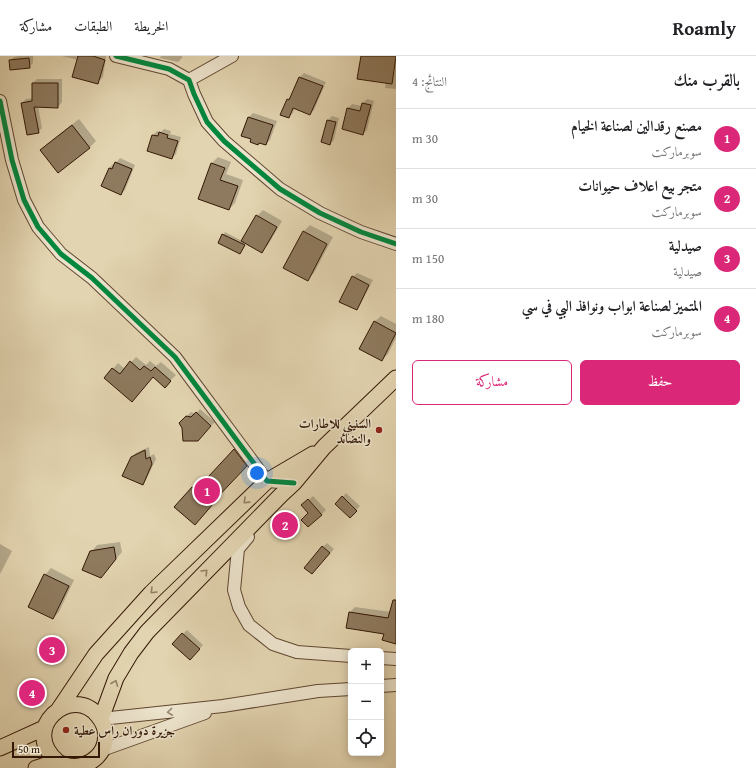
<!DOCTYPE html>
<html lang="ar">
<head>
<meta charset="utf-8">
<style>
	:root { --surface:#fff; --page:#f6f6f6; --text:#202124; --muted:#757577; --line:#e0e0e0; --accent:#db2777 }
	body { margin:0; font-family:"Gentium Book Plus",Amiri,serif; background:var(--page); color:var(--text); direction:rtl }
	.controls { position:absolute; right:12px; bottom:12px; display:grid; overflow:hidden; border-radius:6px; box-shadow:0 2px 10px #0003 }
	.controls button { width:36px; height:36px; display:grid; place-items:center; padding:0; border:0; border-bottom:1px solid var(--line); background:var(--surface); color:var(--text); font:20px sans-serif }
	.scale { position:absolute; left:12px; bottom:10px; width:88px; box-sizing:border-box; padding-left:4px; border:2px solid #341806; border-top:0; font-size:11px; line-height:14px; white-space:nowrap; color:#341806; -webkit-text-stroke:3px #ece3cc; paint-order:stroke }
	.you { position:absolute; left:257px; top:417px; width:14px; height:14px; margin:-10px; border:3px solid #fff; border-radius:50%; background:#1a73e8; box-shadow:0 0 0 6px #1a73e833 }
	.badge { display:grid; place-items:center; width:26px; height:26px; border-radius:50%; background:var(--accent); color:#fff; font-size:13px; font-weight:700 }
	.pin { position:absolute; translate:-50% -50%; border:2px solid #fff; box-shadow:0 1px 4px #0006 }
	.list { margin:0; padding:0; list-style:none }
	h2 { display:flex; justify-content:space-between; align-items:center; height:52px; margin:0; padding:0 16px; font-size:17px }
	h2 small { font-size:13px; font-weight:400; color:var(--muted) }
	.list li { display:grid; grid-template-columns:26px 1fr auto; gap:12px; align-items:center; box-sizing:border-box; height:60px; padding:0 16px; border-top:1px solid var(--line) }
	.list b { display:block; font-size:15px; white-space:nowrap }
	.list p { margin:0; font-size:13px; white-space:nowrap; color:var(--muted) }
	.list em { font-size:13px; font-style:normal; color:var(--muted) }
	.actions { display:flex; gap:8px; padding:12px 16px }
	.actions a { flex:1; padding:9px 0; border:1px solid var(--accent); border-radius:6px; text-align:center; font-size:14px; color:var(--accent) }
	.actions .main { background:var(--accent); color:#fff }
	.icon { flex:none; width:22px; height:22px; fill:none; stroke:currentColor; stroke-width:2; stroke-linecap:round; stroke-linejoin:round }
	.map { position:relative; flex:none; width:396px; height:712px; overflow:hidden; direction:ltr }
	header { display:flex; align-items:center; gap:24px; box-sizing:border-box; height:56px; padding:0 20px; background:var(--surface); border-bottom:1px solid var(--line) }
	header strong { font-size:19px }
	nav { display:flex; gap:22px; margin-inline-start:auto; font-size:14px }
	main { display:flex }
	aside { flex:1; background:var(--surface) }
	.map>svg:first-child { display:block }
</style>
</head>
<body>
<header>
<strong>Roamly</strong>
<nav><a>الخريطة</a><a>الطبقات</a><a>مشاركة</a></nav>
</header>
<main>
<aside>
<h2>بالقرب منك<small>النتائج: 4</small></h2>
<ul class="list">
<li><span class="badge">1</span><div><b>مصنع رقدالين لصناعة الخيام</b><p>سوبرماركت</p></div><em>30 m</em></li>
<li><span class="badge">2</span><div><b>متجر بيع اعلاف حيوانات</b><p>سوبرماركت</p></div><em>30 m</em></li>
<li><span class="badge">3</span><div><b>صيدلية</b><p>صيدلية</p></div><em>150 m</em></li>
<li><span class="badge">4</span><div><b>المتميز لصناعة ابواب ونوافذ البي في سي</b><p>سوبرماركت</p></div><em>180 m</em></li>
</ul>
<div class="actions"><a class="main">حفظ</a><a>مشاركة</a></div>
</aside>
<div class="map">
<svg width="396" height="712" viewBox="0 0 396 712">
	<rect width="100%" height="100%" fill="#e2d4b0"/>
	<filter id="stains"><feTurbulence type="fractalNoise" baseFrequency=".005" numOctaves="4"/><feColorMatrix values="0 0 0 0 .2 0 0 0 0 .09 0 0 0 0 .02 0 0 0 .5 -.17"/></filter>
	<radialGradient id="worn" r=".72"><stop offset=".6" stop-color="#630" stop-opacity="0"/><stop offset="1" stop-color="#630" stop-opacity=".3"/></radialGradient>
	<!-- shadow -->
	<path fill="#0003" d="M20 0H33V7L29 11 10 5 14 1Z
		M62 0H106L103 21 97 27 78 4Z
		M161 0H182V2L178 6 160 2Z
		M362 0H396V33L385 32 386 26Z
		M304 17 326 26 314 54 310 58 295 52 293 57 288 61 281 58 288 43 292 39 300 21Z
		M37 23H62V46L58 51 38 50 42 72 38 76 22 47 26 43 33 42V27Z
		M367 43 374 45 367 74 363 78 343 73 348 52 352 48 362 50 363 47Z
		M253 57 277 65 270 84 266 88 243 79 249 61Z
		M332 60 339 62 334 84 330 88 322 86 328 64Z
		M79 63 96 85 90 91 58 116 41 94 47 88Z
		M164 73 171 75 170 78 181 81 176 98 172 102 148 95 153 79 157 75 161 76Z
		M218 101 231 106 226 118 243 124 235 147 229 153 200 142 212 107Z
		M120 102 135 109 125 134 121 138 109 112 113 108 115 109 116 107Z
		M263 154 282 165 268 189 261 196 246 187 240 197 219 187 225 176 242 185 257 160Z
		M310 169 333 181 314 217 308 223 303 176Z
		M357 217 373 224 360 249 356 253 353 221Z
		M381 260 396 268V282L388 298 382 304 374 266Z
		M136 301 146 309 150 305 156 310 161 306 176 319 170 325 153 320 105 322 118 307 125 313Z
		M200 353 215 366 202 379 180 367 191 356 196 358Z
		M241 388 252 403 218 441 219 442 201 462 175 451 199 425 202 428Z
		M149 391 150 400 154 398 156 403 146 424 142 428 132 401 136 397Z
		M346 437 360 450 350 461 336 448Z
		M313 440 326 454 309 470V457L303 449Z
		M120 486 122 496 107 514 91 496 97 489Z
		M327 487 334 493 316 513 323 491Z
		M0 488 12 495 0 518Z
		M51 512 74 524 59 556 53 562 45 519Z
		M396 546V585L385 577 350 556 355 551 391 556Z
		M187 574 203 589 194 599 183 578Z"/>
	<!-- building -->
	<path fill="#8e7a5e" stroke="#341806" d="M78 0H93L105 4 98 28 72 21Z
		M361 0H396L392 28 357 23Z
		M29 2 30 12 10 14 9 4Z
		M299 21 323 30 310 59 293 52 289 62 280 59 287 43 289 44Z
		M32 27H58V52L34 51 39 77 27 79 21 47 32 45Z
		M362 47 371 49 363 79 342 73 347 52 360 55Z
		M248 61 273 69 266 89 259 87 258 89 250 86 251 83 241 80Z
		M327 64 336 66 330 89 321 86Z
		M72 69 90 92 58 117 40 94Z
		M159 76 168 79 167 82 178 85 172 103 147 95 152 79 158 80Z
		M115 106 132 113 121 139 101 130 109 112 112 113Z
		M211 107 225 112 220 124 238 130 229 154 198 143Z
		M256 159 277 171 262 197 241 185Z
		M303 175 327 188 308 225 283 212Z
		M222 178 245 189 240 198 218 187Z
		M352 220 369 229 357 254 339 246Z
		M374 265 396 277 382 305 359 293Z
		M130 305 140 314 144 310 151 315 155 311 171 325 165 332 153 321 132 346 104 322 112 312 120 318Z
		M196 356 211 370 198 385H183L182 372 179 367 186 360 191 361Z
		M234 393 247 410 212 447 213 448 195 469 174 451 192 431 196 434Z
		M145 394 146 403 150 401 152 408 143 429 122 420 131 401Z
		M342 440 357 455 350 462 335 448Z
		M308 443 322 459 308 471 301 464 308 457 301 449Z
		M322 490 330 497 312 518 304 512Z
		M114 491 116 503 101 522 82 514 90 495Z
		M44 518 69 530 53 563 28 551Z
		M393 544H396V588L382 584 384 578 346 572 349 556 388 562Z
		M182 577 200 593 190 604 172 588Z"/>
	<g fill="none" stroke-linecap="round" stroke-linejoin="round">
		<defs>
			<path id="minor" d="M116 0 169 13 189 24 194 38 207 66 224 85 280 133 320 157 361 176 396 188
				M189 24 232 0
				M0 45 12 104 24 144 38 171 61 198 92 222 175 301 267 425 294 427
				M248 481 238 493 234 534 239 551 249 569 273 588 297 596 351 600
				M381 602 396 603
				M381 630 396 629
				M101 663 223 650 318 635 351 633
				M102 694 205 657"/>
			<path id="major" d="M59 653 96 598 151 537 267 425 313 398
				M101 663 116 622 131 597 147 576 281 439 294 427 324 391 396 322
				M0 692 44 672
				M36 712C41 711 54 705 59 707 61 707 63 708 65 709 71 711 77 711 83 709 94 706 103 697 105 686 107 676 104 667 98 660 72 627 18 673 58 706"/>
		</defs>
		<!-- minor casing -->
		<use href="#minor" stroke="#604730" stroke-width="14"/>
		<!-- major casing -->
		<use href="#major" stroke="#341806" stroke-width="17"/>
		<!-- minor -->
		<use href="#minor" stroke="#ece3cc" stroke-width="12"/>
		<!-- major -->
		<use href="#major" stroke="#e2d4b0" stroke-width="15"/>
		<defs>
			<path id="cycleway" d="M116 0 169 13 189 24 194 38 207 66 224 85 280 133 320 157 361 176 396 188
				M0 45 12 104 24 144 38 171 61 198 92 222 175 301 267 425 294 427"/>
		</defs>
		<!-- cycleway casing -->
		<use href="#cycleway" stroke="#ece3cc" stroke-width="8"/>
		<!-- cycleway -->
		<use href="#cycleway" stroke="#00873e" stroke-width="5"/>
	</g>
	<!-- one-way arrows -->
	<defs><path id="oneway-chevron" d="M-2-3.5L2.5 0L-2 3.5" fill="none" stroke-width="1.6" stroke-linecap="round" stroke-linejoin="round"/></defs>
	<g stroke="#947f64">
		<use href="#oneway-chevron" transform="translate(246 445) rotate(136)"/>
		<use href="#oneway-chevron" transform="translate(205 516) rotate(-46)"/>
		<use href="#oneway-chevron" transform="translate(153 535) rotate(135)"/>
		<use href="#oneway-chevron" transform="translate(115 627) rotate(-68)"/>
	</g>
	<use stroke="#998873" href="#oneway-chevron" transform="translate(170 656) rotate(174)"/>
	<!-- markers -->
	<g fill="#8f2418" stroke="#ece3cc" stroke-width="1.5">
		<circle cx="379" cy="374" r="4"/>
		<circle cx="66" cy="674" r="4"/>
	</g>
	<g text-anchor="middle" stroke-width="3" stroke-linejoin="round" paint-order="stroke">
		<!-- poi labels -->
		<g font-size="13" font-weight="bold" fill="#341806" stroke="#ece3cc" text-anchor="end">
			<text x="371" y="372">السنيني للاطارات<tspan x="371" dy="15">والنضائد</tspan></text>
			<text x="74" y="679" text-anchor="start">جزيرة دوران راس عطية</text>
		</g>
	</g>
	<rect width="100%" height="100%" filter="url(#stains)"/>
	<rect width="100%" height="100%" fill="url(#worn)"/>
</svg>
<div class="controls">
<button>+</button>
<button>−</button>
<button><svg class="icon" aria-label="locate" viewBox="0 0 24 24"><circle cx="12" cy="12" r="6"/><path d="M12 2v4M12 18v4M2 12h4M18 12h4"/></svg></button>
</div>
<div class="scale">50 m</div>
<div class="you"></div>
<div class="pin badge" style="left:207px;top:435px">1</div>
<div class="pin badge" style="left:285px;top:469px">2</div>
<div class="pin badge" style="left:52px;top:594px">3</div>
<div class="pin badge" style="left:32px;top:637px">4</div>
</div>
</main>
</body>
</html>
